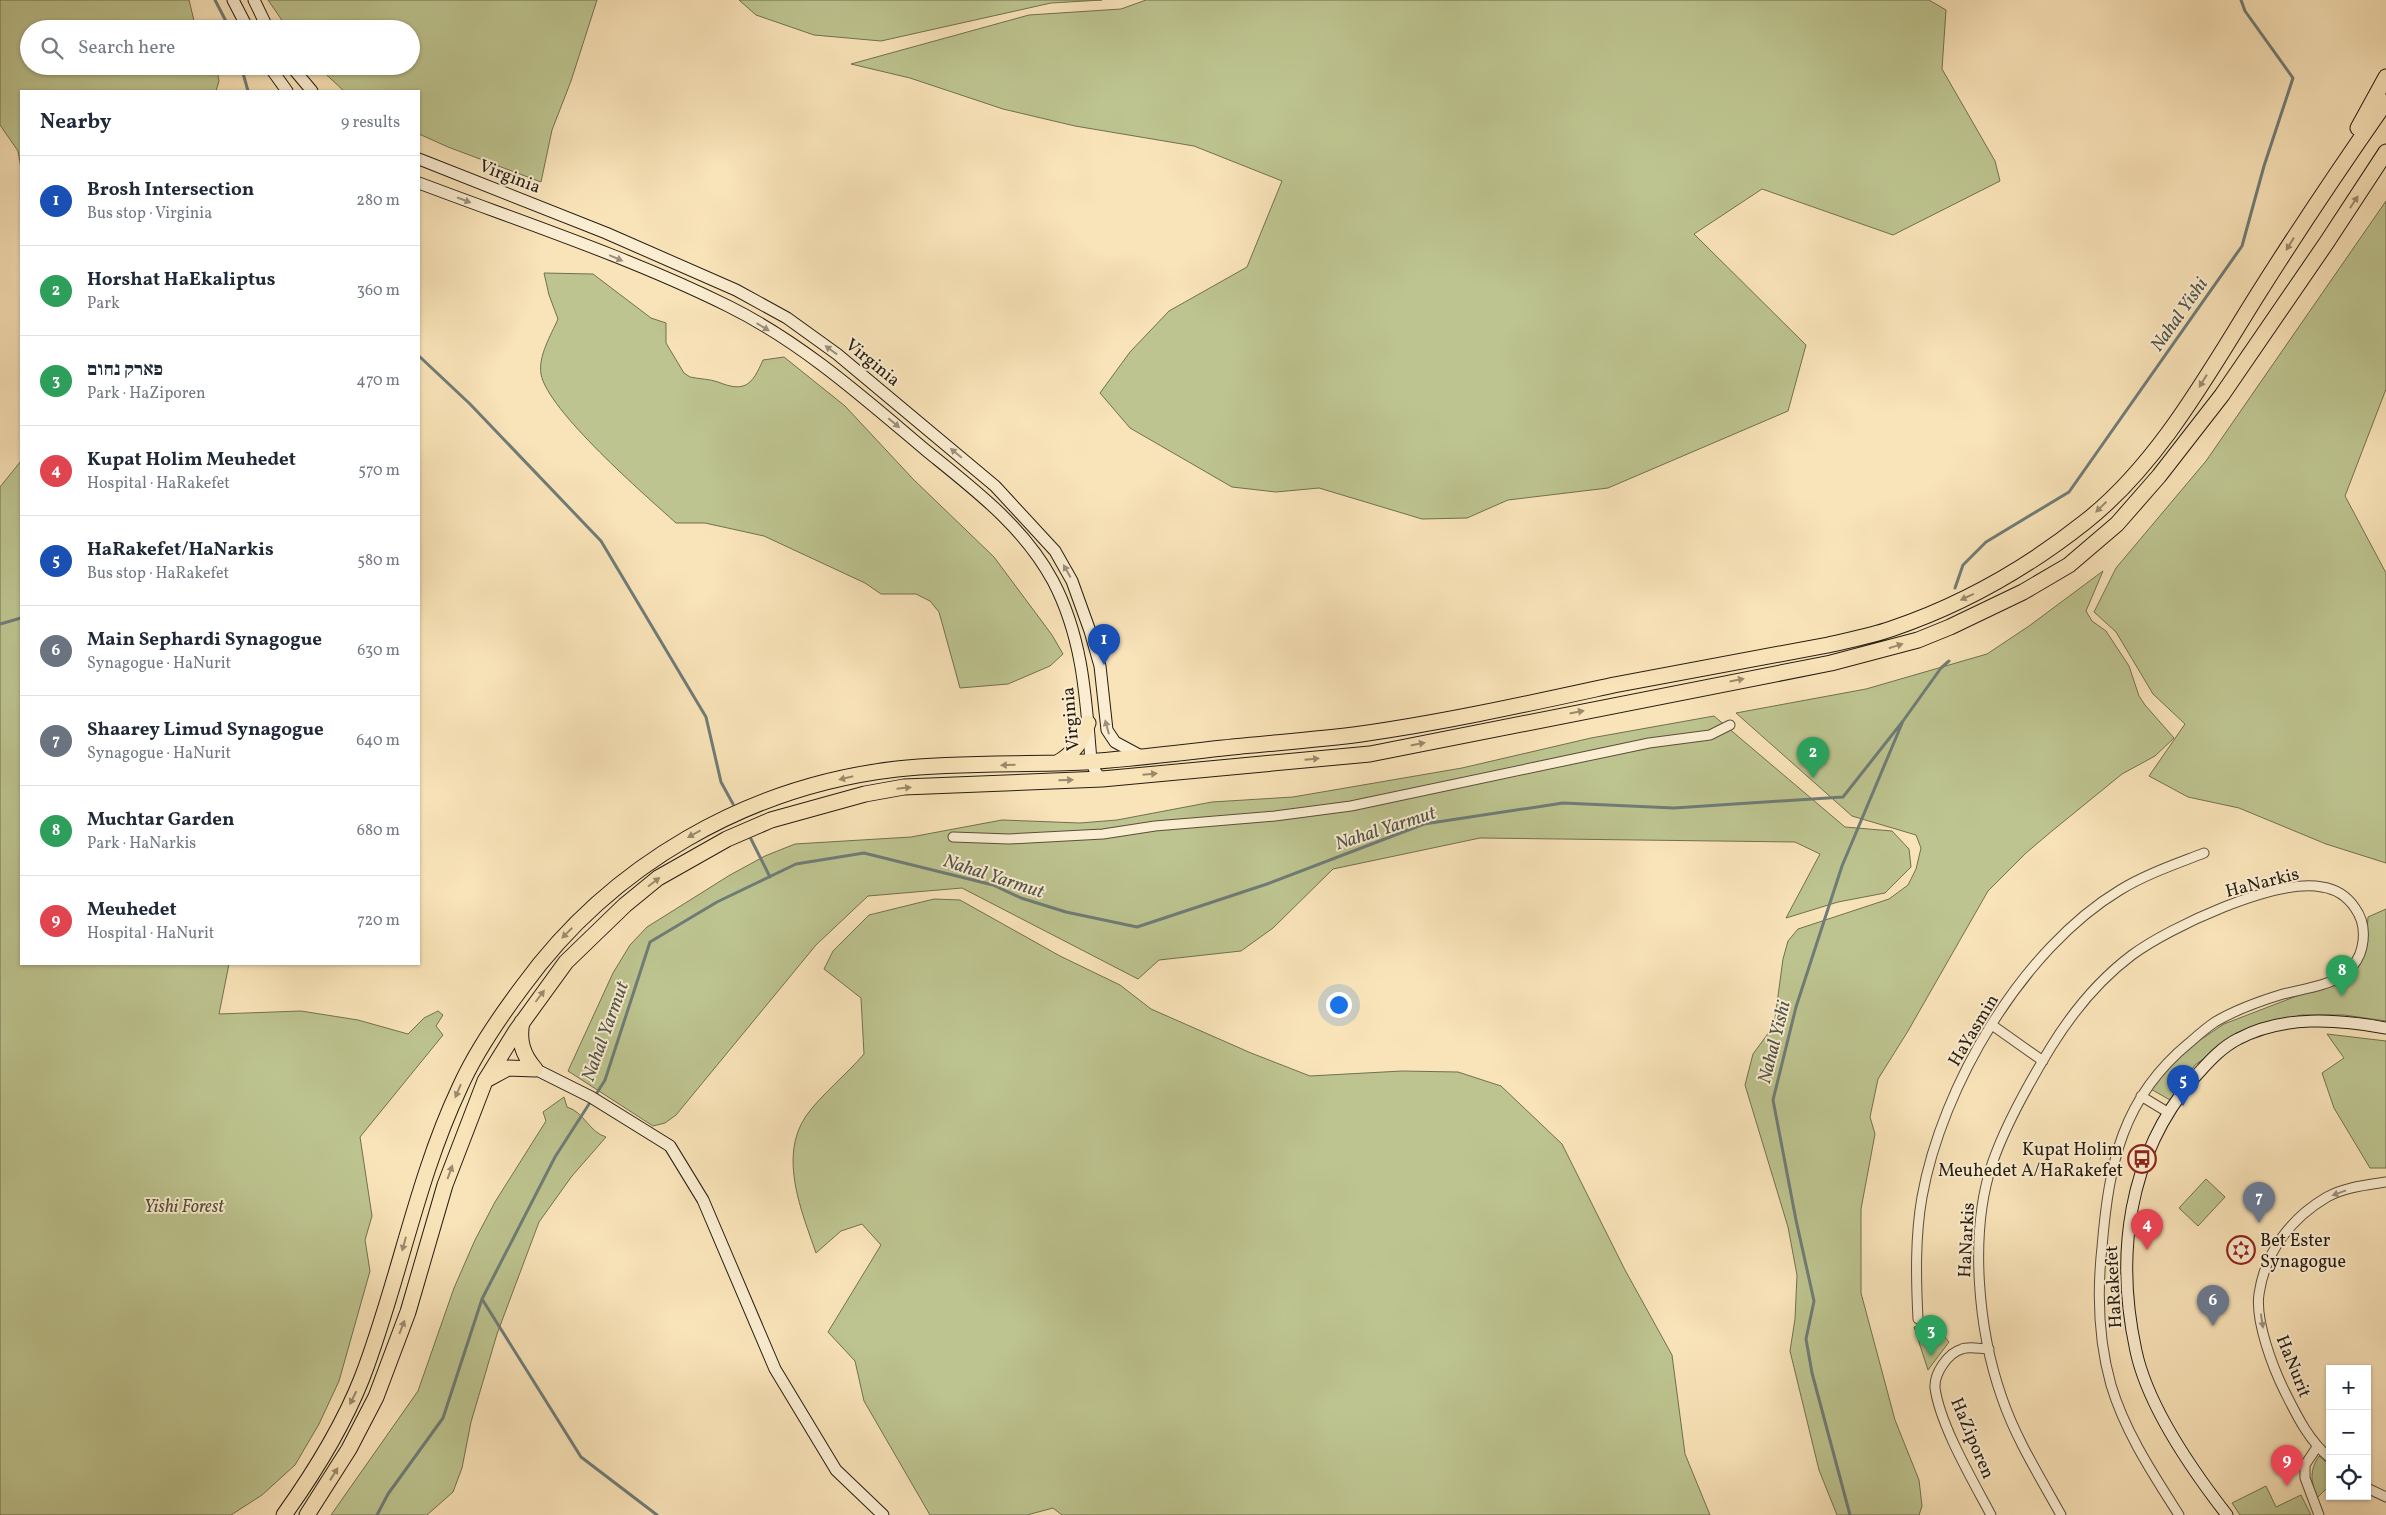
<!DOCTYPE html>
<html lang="en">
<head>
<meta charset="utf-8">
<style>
	:root { --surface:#fff; --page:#f2f2f3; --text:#1f2937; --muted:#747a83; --line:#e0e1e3; --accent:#8f2418 }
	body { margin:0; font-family:Vollkorn,"Frank Ruhl Libre",serif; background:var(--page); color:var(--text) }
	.controls { position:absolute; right:15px; bottom:15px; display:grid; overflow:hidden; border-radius:0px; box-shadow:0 1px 4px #0004 }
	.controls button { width:45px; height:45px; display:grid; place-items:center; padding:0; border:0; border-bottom:1px solid var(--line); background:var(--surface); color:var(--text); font:25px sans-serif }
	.you { position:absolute; left:1338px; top:1004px; width:18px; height:18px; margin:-12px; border:4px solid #fff; border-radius:50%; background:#1a73e8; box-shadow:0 0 0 8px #1a73e833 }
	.badge { display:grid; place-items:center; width:32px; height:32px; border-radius:50%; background:var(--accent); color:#fff; font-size:16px; font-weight:700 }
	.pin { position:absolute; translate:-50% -41px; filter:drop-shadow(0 1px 2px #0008) }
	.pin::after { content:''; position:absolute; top:26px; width:18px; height:15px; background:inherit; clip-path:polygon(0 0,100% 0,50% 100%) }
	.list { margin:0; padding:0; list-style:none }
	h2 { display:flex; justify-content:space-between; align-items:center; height:65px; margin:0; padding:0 20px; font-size:21px }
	h2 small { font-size:16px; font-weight:400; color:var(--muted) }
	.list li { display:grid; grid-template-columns:32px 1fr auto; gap:15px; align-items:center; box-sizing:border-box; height:90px; padding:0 20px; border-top:1px solid var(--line) }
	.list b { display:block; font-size:19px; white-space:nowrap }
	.list p { margin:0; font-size:16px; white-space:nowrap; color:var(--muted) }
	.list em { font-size:16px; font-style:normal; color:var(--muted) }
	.icon { flex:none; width:28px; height:28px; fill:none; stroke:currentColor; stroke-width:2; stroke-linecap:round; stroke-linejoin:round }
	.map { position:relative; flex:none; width:2386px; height:1515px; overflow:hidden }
	.search { position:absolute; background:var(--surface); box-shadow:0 1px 4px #0004; left:20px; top:20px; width:400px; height:55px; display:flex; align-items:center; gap:12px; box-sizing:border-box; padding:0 18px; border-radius:28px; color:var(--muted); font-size:19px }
	.panel { position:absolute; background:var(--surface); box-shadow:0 1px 4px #0004; left:20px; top:90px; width:400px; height:875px; border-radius:0px }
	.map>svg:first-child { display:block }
</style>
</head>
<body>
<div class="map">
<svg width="2386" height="1515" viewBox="0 0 2386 1515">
	<rect width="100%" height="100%" fill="#f9e3b8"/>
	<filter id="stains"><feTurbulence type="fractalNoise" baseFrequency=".004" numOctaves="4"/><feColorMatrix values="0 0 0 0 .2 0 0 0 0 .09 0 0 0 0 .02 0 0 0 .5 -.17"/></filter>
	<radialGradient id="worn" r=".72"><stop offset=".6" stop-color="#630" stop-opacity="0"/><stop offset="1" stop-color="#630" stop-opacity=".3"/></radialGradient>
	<!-- green -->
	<path fill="#bdc48f" stroke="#717051" d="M0 0H189L196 29H29V66H216L219 81 216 91H21V168L18 151 0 125Z
		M268 0H597L571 81 552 130 541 182 448 147 419 134V91H344L317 66H411V29H288Z
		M739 0H1102L1051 3 881 41 814 35 756 15Z
		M1146 0H1929L1946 10 1942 69 1995 161 2000 181 1893 235 1762 189 1694 234 1806 345 1788 411 1608 488 1508 500 1467 518 1422 519 1319 488 1276 492 1232 487 1130 428 1100 393 1130 352 1169 311 1247 267 1282 181 1194 146 1075 126 1003 109 910 78 851 64 1029 15 1121 9Z
		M2386 201V389L2345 496 2386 573V863L2326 844 2239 808 2188 797 2149 776 2185 724 2153 694 2116 632 2094 612 2116 568 2206 461Z
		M544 273 593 274 651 318 666 323V343L684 373 690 377C699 379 710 379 718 382 745 393 752 385 763 360L784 357 845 406 913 479 994 557 1052 635 1063 654 1050 666 1008 684 960 688 939 612 930 601 916 594H881L865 583 764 536 705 523H676C646 496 547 410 541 374 538 356 551 335 558 319L549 295Z
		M21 461V964H229L219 1014 301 1011 358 1020 408 1034 424 1018 438 1011 443 1015 436 1026 443 1035 360 1137 372 1216 365 1240 370 1271 339 1381 319 1424 295 1465 262 1495 231 1515H0V487Z
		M2103 571 2086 611 2092 621 2106 631 2129 666 2139 696 2145 705 2174 738 2155 756 2122 774 2052 831 2026 853 1988 891 1908 1031 1878 1079 1870 1117 1875 1134 1861 1209V1293L1895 1420 1919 1480 1922 1506 1919 1515H1837L1819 1470 1790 1351 1795 1319 1797 1275 1788 1227 1745 1085 1753 1054 1767 1035 1775 1018 1783 959 1788 941 1798 929 1889 899 1908 885 1916 869 1921 848 1916 835 1852 816 1736 713 1866 689 1987 654 2029 626Z
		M1714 716 1845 827 1892 831 1909 849 1911 867 1885 893 1838 902 1786 918 1820 854 1795 842 1480 838 1333 869 1273 928 1241 951 1159 960 1138 979 962 888 868 896 816 945 676 1115 665 1123 653 1126 568 1071 613 973 630 945 647 927 730 875 765 856 795 844 911 837 1002 820 1080 823 1117 820 1212 802 1293 797 1462 768 1591 738Z
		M934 899 960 900 1060 956 1120 985 1151 1009 1251 1053 1310 1076 1402 1071 1458 1072 1501 1086 1562 1144 1625 1270 1672 1355 1685 1454 1710 1515H1062L1053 1508 1027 1515H930L864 1401 855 1361 828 1332 881 1245 862 1224 841 1231 816 1253C802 1212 778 1157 806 1116 819 1097 848 1073 864 1054L861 998 824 969 833 951 869 915Z
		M2386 909V1021L2344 1015H2301L2235 1036 2195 1065 2170 1100 2149 1088 2176 1056 2224 1024 2346 977C2370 956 2366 946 2368 917Z
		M2327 1034 2386 1041V1168H2370L2334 1108 2322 1073 2344 1058Z
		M564 1097 567 1107C584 1112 589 1132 606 1137L572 1176 539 1222 497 1334 471 1422 462 1468 453 1492 427 1515H331L418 1391 454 1288 475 1240 495 1202 546 1121 543 1112Z
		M2206 1179 2225 1197 2198 1226 2179 1208Z
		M1932 1321 1949 1342 1928 1370 1914 1327Z
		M2319 1456 2330 1465V1485L2317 1498C2311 1482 2309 1471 2319 1456Z
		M2266 1486 2276 1507 2301 1495 2311 1515H2240L2232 1503Z"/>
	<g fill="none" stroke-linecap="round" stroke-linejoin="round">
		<!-- stream -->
		<path stroke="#6f7c77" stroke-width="3" d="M215 0 230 29
			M241 66 248 91
			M419 356 470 404 601 541 706 717 721 782 733 804
			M1955 588 1963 565 1986 542 2069 492 2242 246 2264 166 2293 78 2245 11 2241 0
			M0 624 21 618
			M751 839 770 877
			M595 1096 605 1080 650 942 717 902 796 864 864 853 993 885 1021 898 1066 912 1137 927 1267 884 1424 824 1563 803 1674 808 1843 797 1903 721
			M482 1299 581 1457 657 1515
			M377 1515 388 1494 443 1418 482 1299 555 1157 591 1101
			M1850 1515 1812 1373 1806 1339 1814 1301 1796 1220 1773 1100 1796 1007 1842 866 1903 721 1941 668 1949 661"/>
		<defs>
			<path id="street" d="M953 837 1009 839 1103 834 1155 826 1275 816 1351 806 1649 743 1710 735 1730 725
				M1992 1025 2043 1061
				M2141 1096 2169 1113
				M1918 1319C1916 1279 1915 1237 1922 1197 1942 1086 2022 949 2120 890 2146 874 2176 864 2204 853
				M1989 1349C1981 1349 1969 1346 1962 1349 1948 1353 1934 1373 1935 1388 1940 1425 1973 1481 1991 1515
				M2317 1447 2305 1465V1478L2319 1515
				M2330 1458C2309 1441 2297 1416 2285 1392 2273 1368 2255 1321 2259 1294 2265 1252 2291 1218 2327 1197 2345 1187 2367 1185 2386 1182
				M2367 1488 2386 1497
				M2061 1515C2040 1477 2016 1439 2002 1398 1978 1330 1969 1233 1992 1164 2006 1123 2029 1083 2051 1047 2072 1013 2100 979 2132 955 2170 927 2275 878 2322 887 2336 889 2347 896 2355 908 2363 919 2365 933 2362 947 2360 957 2353 967 2345 974 2328 986 2303 989 2283 994 2260 1001 2235 1010 2215 1022 2206 1028 2197 1036 2189 1043 2122 1098 2109 1164 2102 1247 2097 1293 2098 1339 2111 1385 2125 1432 2153 1474 2179 1515"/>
			<path id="secondary" d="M233 0 248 29
				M254 0 268 29
				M269 66 287 91
				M291 66 312 91
				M419 159 606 233 736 290 787 318 837 354 995 486 1055 551 1072 581 1090 631 1100 666 1107 730 1115 742 1141 756
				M419 183C522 222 629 257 728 306 803 343 865 399 928 452 975 490 1024 527 1053 581 1083 638 1086 699 1091 761L1096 773 1102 779
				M535 1069 591 1097 670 1146 703 1200 775 1369 836 1470 883 1515
				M2227 1515C2192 1470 2148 1407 2136 1351 2115 1255 2128 1156 2193 1079 2206 1065 2220 1048 2238 1039 2283 1015 2337 1019 2386 1028"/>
			<path id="highway" d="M2358 128 2386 77
				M1057 763C1074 754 1082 740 1088 723
				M522 1022C518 1041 523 1055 535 1069
				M486 1080 508 1068 535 1069
				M284 1515C314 1473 343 1426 362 1378 399 1282 416 1180 460 1087 476 1051 499 1018 523 986 611 865 748 786 897 769 959 762 1023 765 1085 762 1131 759 1178 753 1223 748 1269 743 1316 740 1361 734 1446 722 1531 703 1614 685 1686 671 1757 658 1828 645 1849 640 1871 636 1891 629 1962 605 2027 568 2085 522 2159 464 2209 372 2258 294 2299 229 2342 165 2386 102
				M307 1515 349 1449 376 1397 408 1312 445 1185 485 1081 516 1031 566 962 625 905 658 878 727 839 771 820 865 794 904 787 1102 779 1370 754 1831 663 1918 640 1950 627 2023 592 2069 565 2117 524 2159 476 2222 395 2327 242 2386 152"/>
		</defs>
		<!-- street casing -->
		<use href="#street" stroke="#5a4e3c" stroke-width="11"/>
		<!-- secondary casing -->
		<use href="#secondary" stroke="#251d13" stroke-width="13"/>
		<!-- highway casing -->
		<use href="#highway" stroke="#251d13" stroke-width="17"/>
		<!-- street -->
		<use href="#street" stroke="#fbedd1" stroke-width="9"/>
		<!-- secondary -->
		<use href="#secondary" stroke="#fbedd1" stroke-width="11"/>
		<!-- highway -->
		<use href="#highway" stroke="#f9e3b8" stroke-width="15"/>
	</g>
	<!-- one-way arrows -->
	<defs><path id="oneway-solid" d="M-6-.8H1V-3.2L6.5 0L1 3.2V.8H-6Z" transform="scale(1.25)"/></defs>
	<g fill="#9b8f7c">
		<use href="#oneway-solid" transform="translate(464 200) rotate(21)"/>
		<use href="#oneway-solid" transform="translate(616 258) rotate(23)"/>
		<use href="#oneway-solid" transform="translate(763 327) rotate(31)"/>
		<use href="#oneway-solid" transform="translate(831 350) rotate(-144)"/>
		<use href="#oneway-solid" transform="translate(894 423) rotate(40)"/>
		<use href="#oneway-solid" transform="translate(956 453) rotate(-140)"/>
		<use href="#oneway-solid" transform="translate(1067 571) rotate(-119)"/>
		<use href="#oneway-solid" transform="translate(1107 727) rotate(-105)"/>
		<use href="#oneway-solid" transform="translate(2339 1193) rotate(160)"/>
		<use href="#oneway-solid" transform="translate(2262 1321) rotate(81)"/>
	</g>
	<g fill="#9a8a6e">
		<use href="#oneway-solid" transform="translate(2354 202) rotate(-57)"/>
		<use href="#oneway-solid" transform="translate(2290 244) rotate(122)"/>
		<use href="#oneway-solid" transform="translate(2203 381) rotate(122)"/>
		<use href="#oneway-solid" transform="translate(2101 507) rotate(136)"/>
		<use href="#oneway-solid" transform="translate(1967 597) rotate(155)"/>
		<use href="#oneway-solid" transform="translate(1896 646) rotate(-17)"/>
		<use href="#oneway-solid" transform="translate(1737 680) rotate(-11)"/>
		<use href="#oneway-solid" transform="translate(1577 712) rotate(-11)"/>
		<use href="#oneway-solid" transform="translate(1418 744) rotate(-11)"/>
		<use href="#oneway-solid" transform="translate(1312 759) rotate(-5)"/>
		<use href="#oneway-solid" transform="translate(1008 765) rotate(178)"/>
		<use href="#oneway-solid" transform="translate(1150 774) rotate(-5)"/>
		<use href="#oneway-solid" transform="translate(846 778) rotate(167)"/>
		<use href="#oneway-solid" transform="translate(1066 780) rotate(-2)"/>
		<use href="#oneway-solid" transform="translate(904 788) rotate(-6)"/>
		<use href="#oneway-solid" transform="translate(694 834) rotate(151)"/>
		<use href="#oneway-solid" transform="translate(654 882) rotate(-37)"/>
		<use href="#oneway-solid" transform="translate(567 933) rotate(135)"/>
		<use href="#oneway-solid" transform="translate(540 996) rotate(-53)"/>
		<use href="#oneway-solid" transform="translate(458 1091) rotate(113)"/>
		<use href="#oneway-solid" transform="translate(450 1172) rotate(-70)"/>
		<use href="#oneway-solid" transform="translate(404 1244) rotate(105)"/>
		<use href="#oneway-solid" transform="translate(402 1327) rotate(-69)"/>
		<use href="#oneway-solid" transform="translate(353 1398) rotate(116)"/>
		<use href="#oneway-solid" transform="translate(334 1474) rotate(-58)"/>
	</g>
	<!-- icons -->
	<defs>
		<symbol id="bus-ring" viewBox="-11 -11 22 22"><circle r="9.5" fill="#fbedd1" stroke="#8f2418" stroke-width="1.5"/><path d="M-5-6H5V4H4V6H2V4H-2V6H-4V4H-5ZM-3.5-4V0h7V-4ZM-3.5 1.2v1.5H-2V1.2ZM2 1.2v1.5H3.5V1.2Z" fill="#8f2418"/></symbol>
		<symbol id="synagogue-ring" viewBox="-11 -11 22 22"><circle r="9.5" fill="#fbedd1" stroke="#8f2418" stroke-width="1.5"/><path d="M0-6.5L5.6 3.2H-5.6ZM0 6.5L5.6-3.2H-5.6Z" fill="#8f2418"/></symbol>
	</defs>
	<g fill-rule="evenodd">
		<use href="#bus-ring" x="2126" y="1143" width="32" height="32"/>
		<use href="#synagogue-ring" x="2225" y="1234" width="32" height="32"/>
	</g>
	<g text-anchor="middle" stroke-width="4" stroke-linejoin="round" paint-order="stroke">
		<!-- street labels -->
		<g font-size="18" fill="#251d13" stroke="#fbedd1">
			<text transform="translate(510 176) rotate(21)" y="6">Virginia</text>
			<text transform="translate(873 362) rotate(39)" y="6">Virginia</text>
			<text transform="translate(1070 719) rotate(-95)" y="6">Virginia</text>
			<text transform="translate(2262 882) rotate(-14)" y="6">HaNarkis</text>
			<text transform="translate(1973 1030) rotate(-59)" y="6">HaYasmin</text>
			<text transform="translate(1966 1240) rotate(-87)" y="6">HaNarkis</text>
			<text transform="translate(2113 1287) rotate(-93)" y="6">HaRakefet</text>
			<text transform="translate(2294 1366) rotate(68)" y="6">HaNurit</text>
			<text transform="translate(1973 1438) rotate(67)" y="6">HaZiporen</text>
		</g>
		<!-- poi labels -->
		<g font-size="18" fill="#251d13" stroke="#fbedd1" text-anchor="end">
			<text x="2123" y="1155">Kupat Holim<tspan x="2123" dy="21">Meuhedet A/HaRakefet</tspan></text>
			<text x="2260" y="1246" text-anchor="start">Bet Ester<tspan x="2260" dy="21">Synagogue</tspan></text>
		</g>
		<!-- park labels -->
		<g font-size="18" font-style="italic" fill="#534f38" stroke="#fbedd1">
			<text x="184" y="1212">Yishi Forest</text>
		</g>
		<!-- water labels -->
		<g font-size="19" font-style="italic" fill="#50554d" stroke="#fbedd1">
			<text transform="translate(2178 314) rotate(-55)" y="7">Nahal Yishi</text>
			<text transform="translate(1385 827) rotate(-18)" y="7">Nahal Yarmut</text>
			<text transform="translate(994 875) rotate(18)" y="7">Nahal Yarmut</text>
			<text transform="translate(604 1031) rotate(-70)" y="7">Nahal Yarmut</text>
			<text transform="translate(1773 1042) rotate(-76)" y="7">Nahal Yishi</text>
		</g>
	</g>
	<rect width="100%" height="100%" filter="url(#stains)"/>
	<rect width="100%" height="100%" fill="url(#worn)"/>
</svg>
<div class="controls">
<button>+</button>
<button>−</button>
<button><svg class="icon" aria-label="locate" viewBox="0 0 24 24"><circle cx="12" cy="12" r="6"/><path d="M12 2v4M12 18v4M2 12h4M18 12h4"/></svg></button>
</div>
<div class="you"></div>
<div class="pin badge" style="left:1104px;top:665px;background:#1a4fb4">1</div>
<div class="pin badge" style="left:1813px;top:778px;background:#2e9e5b">2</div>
<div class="pin badge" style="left:1931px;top:1356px;background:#2e9e5b">3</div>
<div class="pin badge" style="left:2147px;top:1250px;background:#e0444e">4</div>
<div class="pin badge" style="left:2183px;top:1106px;background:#1a4fb4">5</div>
<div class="pin badge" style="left:2213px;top:1326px;background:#6b7280">6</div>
<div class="pin badge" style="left:2259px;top:1223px;background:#6b7280">7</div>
<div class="pin badge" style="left:2342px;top:996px;background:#2e9e5b">8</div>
<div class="pin badge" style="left:2287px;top:1486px;background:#e0444e">9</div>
<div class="search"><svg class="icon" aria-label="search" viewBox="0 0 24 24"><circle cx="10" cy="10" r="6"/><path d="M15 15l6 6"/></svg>Search here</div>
<section class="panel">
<h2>Nearby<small>9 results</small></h2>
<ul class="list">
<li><span class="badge" style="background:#1a4fb4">1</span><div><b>Brosh Intersection</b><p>Bus stop · Virginia</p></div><em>280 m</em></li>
<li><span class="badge" style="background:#2e9e5b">2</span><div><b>Horshat HaEkaliptus</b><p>Park</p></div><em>360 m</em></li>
<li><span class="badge" style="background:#2e9e5b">3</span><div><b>פארק נחום</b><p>Park · HaZiporen</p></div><em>470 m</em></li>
<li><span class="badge" style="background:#e0444e">4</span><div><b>Kupat Holim Meuhedet</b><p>Hospital · HaRakefet</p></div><em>570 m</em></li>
<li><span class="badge" style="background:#1a4fb4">5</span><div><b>HaRakefet/HaNarkis</b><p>Bus stop · HaRakefet</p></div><em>580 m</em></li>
<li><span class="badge" style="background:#6b7280">6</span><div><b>Main Sephardi Synagogue</b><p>Synagogue · HaNurit</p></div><em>630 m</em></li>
<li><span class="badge" style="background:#6b7280">7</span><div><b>Shaarey Limud Synagogue</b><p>Synagogue · HaNurit</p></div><em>640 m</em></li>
<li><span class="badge" style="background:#2e9e5b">8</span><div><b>Muchtar Garden</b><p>Park · HaNarkis</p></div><em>680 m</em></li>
<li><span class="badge" style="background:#e0444e">9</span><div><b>Meuhedet</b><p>Hospital · HaNurit</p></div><em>720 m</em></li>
</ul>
</section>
</div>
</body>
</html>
